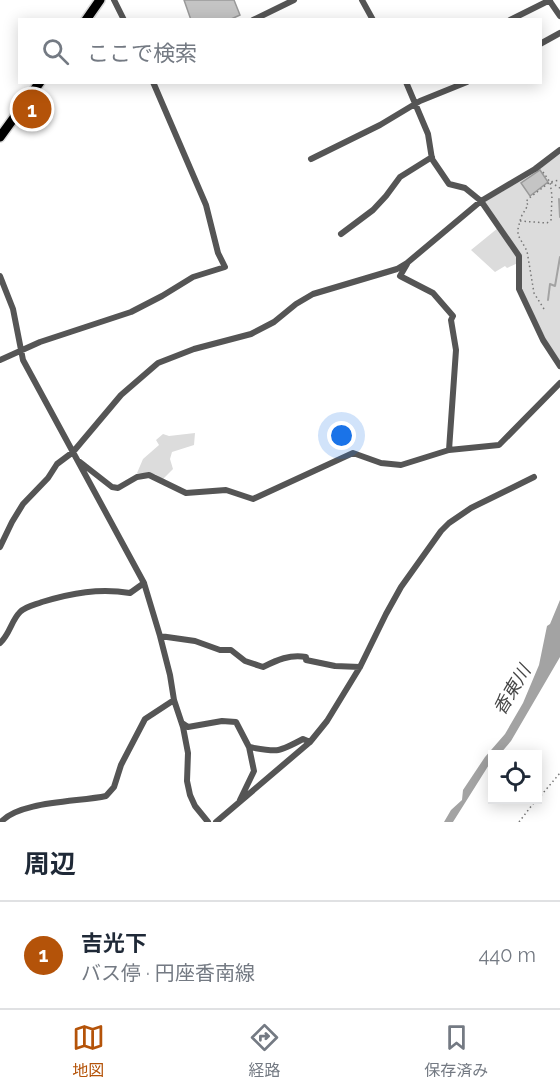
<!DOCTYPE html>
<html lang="ja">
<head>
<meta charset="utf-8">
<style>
	:root { --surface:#fff; --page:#f2f2f3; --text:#1f2937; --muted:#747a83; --line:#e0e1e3; --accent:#b45309 }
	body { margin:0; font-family:Raleway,"Noto Sans JP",sans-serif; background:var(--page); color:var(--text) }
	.controls { position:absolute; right:18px; bottom:18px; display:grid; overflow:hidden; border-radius:0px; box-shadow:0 3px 15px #0003 }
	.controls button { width:54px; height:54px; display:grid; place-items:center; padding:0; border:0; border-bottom:2px solid var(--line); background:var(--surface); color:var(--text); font:30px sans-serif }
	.you { position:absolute; left:342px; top:436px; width:21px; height:21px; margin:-15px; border:4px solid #fff; border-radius:50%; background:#1a73e8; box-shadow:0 0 0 9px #1a73e833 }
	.badge { display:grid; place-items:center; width:39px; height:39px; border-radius:50%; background:var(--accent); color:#fff; font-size:20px; font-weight:700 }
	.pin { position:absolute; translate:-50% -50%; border:3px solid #fff; box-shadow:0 2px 6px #0006 }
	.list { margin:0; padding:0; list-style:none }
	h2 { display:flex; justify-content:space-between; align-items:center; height:78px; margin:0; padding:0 24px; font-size:26px }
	h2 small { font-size:20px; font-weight:400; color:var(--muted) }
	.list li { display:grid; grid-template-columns:39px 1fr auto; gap:18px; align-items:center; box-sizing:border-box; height:108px; padding:0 24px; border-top:2px solid var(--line) }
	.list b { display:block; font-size:22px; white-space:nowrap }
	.list p { margin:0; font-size:20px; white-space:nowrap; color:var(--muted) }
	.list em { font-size:20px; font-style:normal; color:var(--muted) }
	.icon { flex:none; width:33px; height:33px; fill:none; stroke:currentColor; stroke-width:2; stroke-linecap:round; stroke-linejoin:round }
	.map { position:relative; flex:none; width:560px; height:822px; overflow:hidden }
	.search { position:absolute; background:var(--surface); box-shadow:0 3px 15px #0003; left:18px; right:18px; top:18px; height:66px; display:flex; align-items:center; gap:15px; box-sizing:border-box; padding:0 21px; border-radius:0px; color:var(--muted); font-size:22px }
	.sheet { height:186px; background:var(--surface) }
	nav { display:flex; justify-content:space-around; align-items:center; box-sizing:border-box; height:84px; border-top:2px solid var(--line); background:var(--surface); font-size:16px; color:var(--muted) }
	nav a { display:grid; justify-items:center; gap:3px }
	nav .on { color:var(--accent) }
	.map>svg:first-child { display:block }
</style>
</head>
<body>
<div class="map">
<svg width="560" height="822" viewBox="0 0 560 822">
	<rect width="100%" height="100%" fill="#fff"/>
	<!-- green -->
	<path fill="#dcdcdc" d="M560 154V367L521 290 522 256 484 202 531 175Z
		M498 228 518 256V263L507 268 505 266 495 272 471 250Z
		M195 433 194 445 172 452 170 459 173 469 163 479 155 474 137 473 143 459 159 445 156 440 163 434 169 436Z"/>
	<!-- water -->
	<path fill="#a3a3a3" d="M560 600V657L511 741 500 754H492V760L453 822H444L451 810 462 800 463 790 485 757 505 734 523 703 539 665 547 626 550 624Z"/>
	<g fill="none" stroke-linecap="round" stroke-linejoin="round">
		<!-- stream -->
		<path stroke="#a3a3a3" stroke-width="2" d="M559 199 560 217
			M548 300 550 284 555 286 560 257"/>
	</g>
	<!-- building -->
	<path fill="#c4c4c4" stroke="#999" stroke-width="1.5" d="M184 0H234L240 15 229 20H191Z
		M540 170 548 182 530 196 521 183Z"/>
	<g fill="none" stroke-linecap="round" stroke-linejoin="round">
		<defs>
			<path id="primary" d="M86 20 100 0
				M0 137 40 82"/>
		</defs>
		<!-- primary casing -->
		<use href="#primary" stroke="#dbdbdb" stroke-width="12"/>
		<!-- path -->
		<path stroke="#777" stroke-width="1.5" stroke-dasharray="1.5 3" stroke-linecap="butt" d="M543 172 550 182 560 188
			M520 221 547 223 551 220 552 196 550 182
			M544 309 534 293 527 251 518 235V229L521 217 528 205 526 202 528 199 550 182 560 180
			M538 799 560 773
			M519 822 536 800"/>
		<!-- minor -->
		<path stroke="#555" stroke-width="6" d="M114 0 124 20
			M362 0 373 20
			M549 0 560 16
			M253 20 294 0
			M510 20 550 0
			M540 44 560 33
			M406 82 428 134 432 159 449 184 465 188 481 201 519 256V289L543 340 560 366
			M311 159 380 125 420 101 467 82
			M341 234 373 210 386 196 400 177 432 157
			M407 264 400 276 433 293 453 316 451 320 456 350 449 450
			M0 276 13 309 23 360 144 583 160 636 170 675 174 700 183 727 188 753 187 781 190 795 195 806 208 822
			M0 360 40 342 131 312 162 296 193 277 225 267 218 253 206 205 153 82
			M80 462 112 487 118 488 137 477 149 475 186 493 226 490 253 499 353 453 381 463 401 465 449 450 499 445 560 383
			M0 547 12 522 23 504 48 478 57 464 73 452 121 395 158 363 194 349 251 334 274 322 296 304 313 294 397 269 407 263 481 201 535 169 560 150
			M160 636 195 641 220 650H231L245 661 263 667C277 660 290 654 306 657V660L335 666 360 667
			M0 643C10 634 11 621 20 612 26 606 34 605 42 602 72 593 99 588 130 593L144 583
			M182 723 188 727 222 721 236 722 249 747C278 752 277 753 303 739L310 742
			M240 800 254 771 249 747
			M1 822C19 801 79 802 106 796L114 787 121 765 145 719 174 700
			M216 822 310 742 327 721 360 667 386 614 401 587 441 531 449 523 471 508 534 477"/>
		<!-- primary -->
		<use href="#primary" stroke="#000" stroke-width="9"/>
	</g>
	<g text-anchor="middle" stroke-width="5" stroke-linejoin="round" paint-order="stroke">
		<!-- water labels -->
		<g font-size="18" font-style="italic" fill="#444" stroke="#fff">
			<text transform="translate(512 690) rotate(-59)" y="6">香東川</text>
		</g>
	</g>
</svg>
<div class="controls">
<button><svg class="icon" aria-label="locate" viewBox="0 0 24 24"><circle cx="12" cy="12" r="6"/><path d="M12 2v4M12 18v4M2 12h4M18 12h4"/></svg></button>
</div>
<div class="you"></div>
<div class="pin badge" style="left:32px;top:109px">1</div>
<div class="search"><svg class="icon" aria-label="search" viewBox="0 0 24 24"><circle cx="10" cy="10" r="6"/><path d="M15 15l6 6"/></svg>ここで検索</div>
</div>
<section class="sheet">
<h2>周辺<small></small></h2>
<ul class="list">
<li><span class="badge">1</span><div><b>吉光下</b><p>バス停 · 円座香南線</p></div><em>440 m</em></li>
</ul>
</section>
<nav>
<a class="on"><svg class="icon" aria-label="map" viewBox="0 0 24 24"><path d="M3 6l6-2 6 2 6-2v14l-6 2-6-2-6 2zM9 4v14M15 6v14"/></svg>地図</a>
<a><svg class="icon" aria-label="directions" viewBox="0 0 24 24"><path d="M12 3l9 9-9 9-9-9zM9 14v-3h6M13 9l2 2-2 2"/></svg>経路</a>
<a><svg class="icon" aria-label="saved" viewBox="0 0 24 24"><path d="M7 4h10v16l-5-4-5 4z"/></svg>保存済み</a>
</nav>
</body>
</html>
